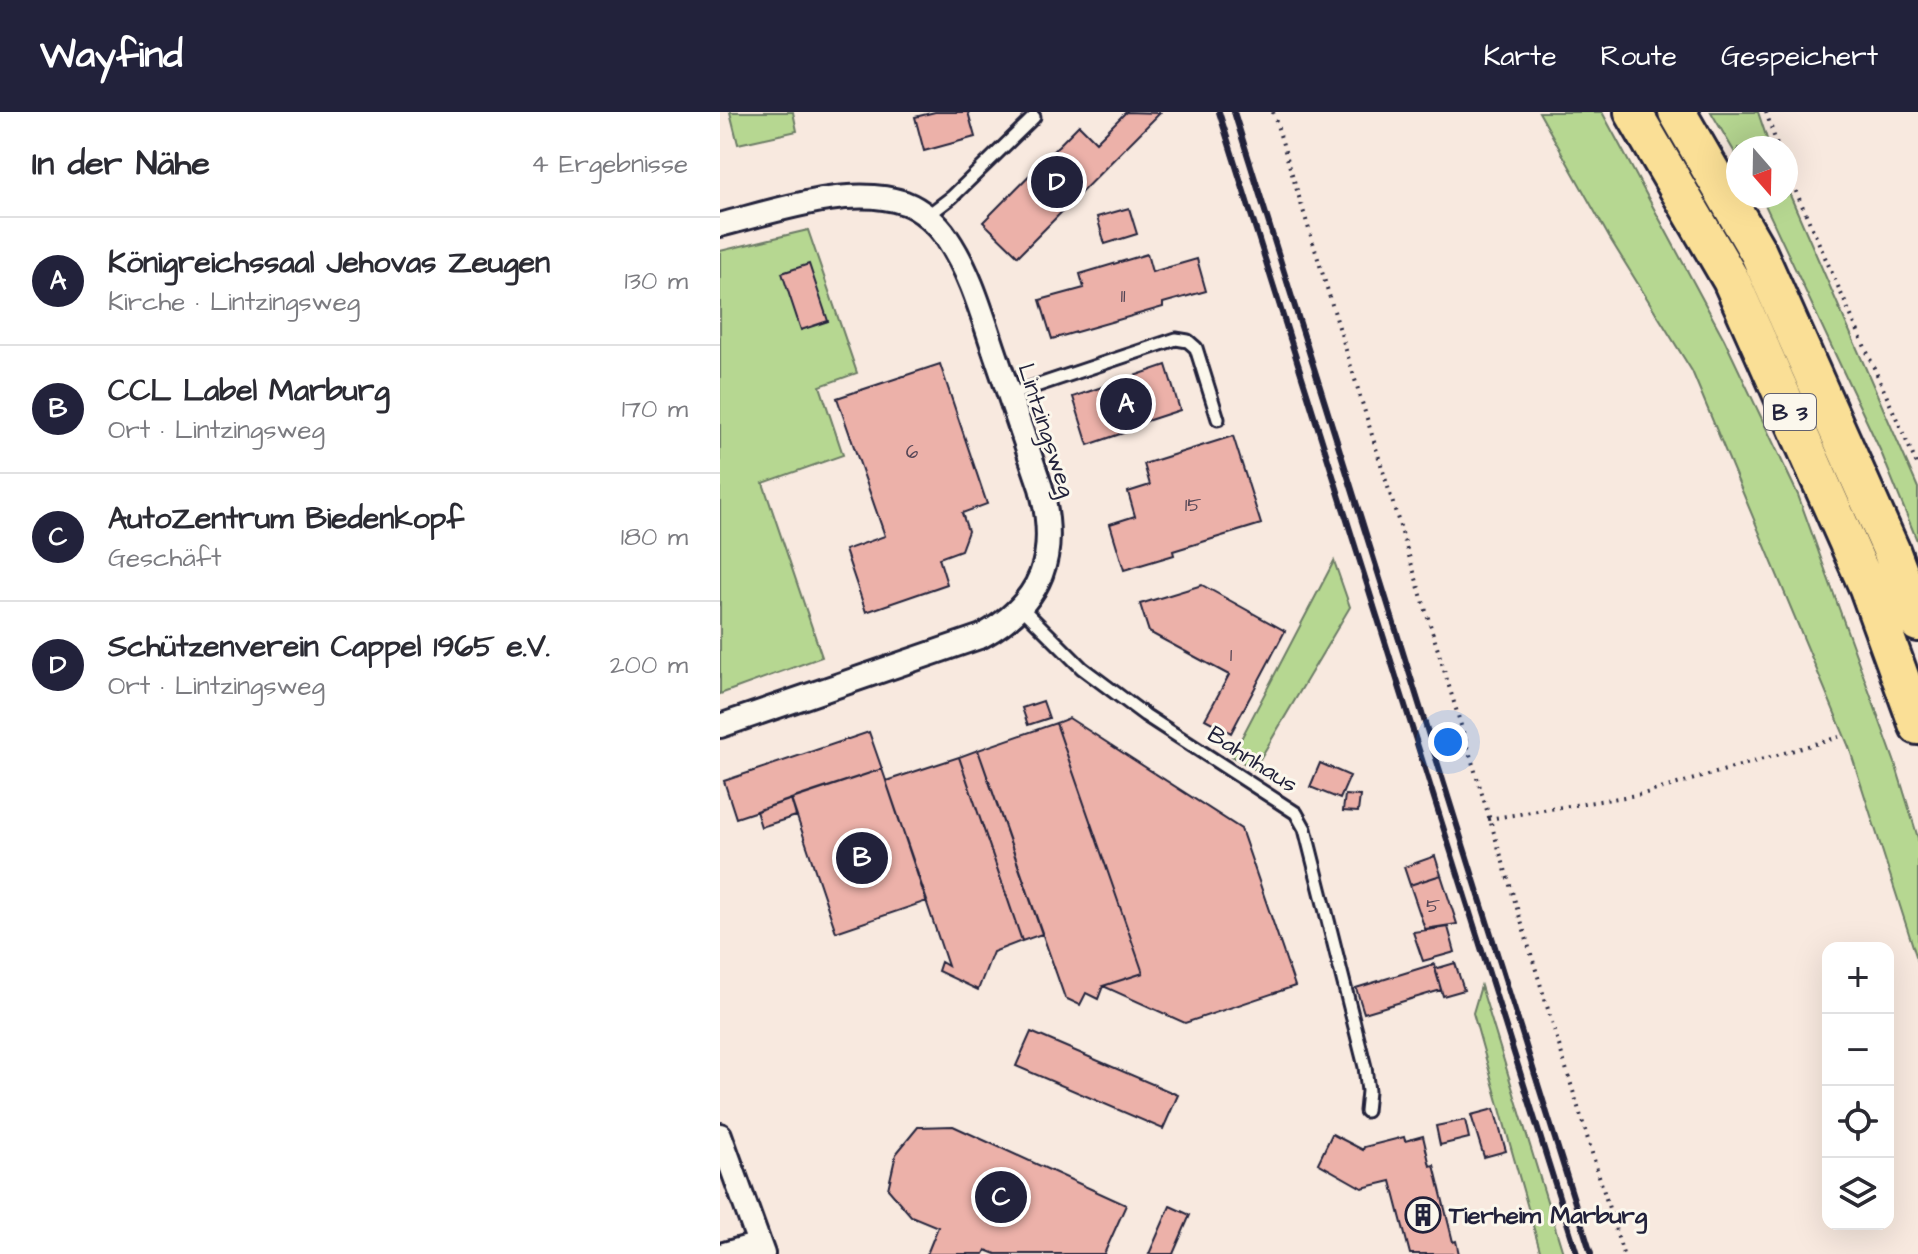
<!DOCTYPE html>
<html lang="de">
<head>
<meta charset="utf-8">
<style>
	:root { --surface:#fff; --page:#f2f2f3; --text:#2b2b33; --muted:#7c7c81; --line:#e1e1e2; --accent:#22223b }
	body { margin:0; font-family:"Architects Daughter",sans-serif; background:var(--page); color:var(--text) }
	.controls { position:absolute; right:24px; bottom:24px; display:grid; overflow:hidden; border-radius:16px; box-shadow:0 8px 32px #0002 }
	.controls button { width:72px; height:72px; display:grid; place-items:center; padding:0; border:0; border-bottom:2px solid var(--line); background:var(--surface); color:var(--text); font:40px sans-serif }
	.compass { position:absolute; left:1006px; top:24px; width:72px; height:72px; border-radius:50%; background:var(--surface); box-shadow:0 8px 32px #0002; rotate:160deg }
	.you { position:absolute; left:728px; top:630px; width:28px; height:28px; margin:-20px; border:6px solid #fff; border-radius:50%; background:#1a73e8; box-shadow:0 0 0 12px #1a73e833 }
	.badge { display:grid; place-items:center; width:52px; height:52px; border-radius:50%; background:var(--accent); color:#fff; font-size:26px; font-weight:700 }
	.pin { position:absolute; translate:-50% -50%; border:4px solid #fff; box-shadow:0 2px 8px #0006 }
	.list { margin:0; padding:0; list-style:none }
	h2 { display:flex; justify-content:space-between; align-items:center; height:104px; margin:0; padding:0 32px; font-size:34px }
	h2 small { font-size:26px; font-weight:400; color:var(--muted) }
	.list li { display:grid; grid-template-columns:52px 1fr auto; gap:24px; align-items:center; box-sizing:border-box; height:128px; padding:0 32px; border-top:2px solid var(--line) }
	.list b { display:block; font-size:30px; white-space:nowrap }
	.list p { margin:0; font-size:26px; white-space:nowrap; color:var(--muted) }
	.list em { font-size:26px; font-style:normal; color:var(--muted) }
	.icon { flex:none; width:44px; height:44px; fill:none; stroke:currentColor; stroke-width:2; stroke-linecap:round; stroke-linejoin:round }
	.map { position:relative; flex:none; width:1198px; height:1142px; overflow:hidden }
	header { display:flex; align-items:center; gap:48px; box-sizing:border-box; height:112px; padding:0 40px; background:var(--accent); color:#fff }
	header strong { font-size:38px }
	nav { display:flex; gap:44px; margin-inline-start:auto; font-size:28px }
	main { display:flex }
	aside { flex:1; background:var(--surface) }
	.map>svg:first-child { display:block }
</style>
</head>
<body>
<header>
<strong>Wayfind</strong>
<nav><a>Karte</a><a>Route</a><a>Gespeichert</a></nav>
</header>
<main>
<aside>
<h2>In der Nähe<small>4 Ergebnisse</small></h2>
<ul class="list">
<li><span class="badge">A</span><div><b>Königreichssaal Jehovas Zeugen</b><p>Kirche · Lintzingsweg</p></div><em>130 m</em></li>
<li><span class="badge">B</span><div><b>CCL Label Marburg</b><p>Ort · Lintzingsweg</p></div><em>170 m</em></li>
<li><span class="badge">C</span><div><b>AutoZentrum Biedenkopf</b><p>Geschäft</p></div><em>180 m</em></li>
<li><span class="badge">D</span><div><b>Schützenverein Cappel 1965 e.V.</b><p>Ort · Lintzingsweg</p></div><em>200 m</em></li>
</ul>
</aside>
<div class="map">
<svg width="1198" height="1142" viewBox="0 0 1198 1142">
	<rect width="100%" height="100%" fill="#f8e9df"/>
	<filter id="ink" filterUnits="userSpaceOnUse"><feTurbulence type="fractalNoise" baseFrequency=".0125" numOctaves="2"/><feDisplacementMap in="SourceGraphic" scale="16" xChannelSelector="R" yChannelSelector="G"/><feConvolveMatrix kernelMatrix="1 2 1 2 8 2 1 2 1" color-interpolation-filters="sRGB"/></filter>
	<g filter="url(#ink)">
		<!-- green -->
		<path fill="#b6d791" stroke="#6c7c66" stroke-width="2" d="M10 0H73L77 19 18 32Z
			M819 0H882L1004 227 1078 383 1175 651 1198 726V850L1129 635 972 259 889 125Z
			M991 0H1038L1050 36H1018V46Z
			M1066 74 1198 376V431L1161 340 1041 84H1066Z
			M88 118 137 261 100 274 123 343 43 371 102 545 0 582V139Z
			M614 449 630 495 534 657 512 644Z
			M761 874 843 1141 844 1142H821L753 901Z"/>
		<!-- building -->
		<path fill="#ecb1a9" stroke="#22223b" stroke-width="2" d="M215 0H248L255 25 204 39 195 5Z
			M406 0 440 1 298 144 263 110 359 13 376 30Z
			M409 96 417 122 385 132 377 105Z
			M427 142 432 160 477 147 486 179 443 191V195L332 227 320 188 364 176 360 162Z
			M89 152 108 209 81 218 62 161Z
			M220 252 267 392 242 401 248 419 241 438 219 446 227 472 146 500 125 438 165 424 117 286Z
			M446 253 460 298 405 316 406 320 368 333 353 285Z
			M513 324 541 412 453 439 454 443 404 458 390 412 415 404 408 380 430 373 424 352Z
			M482 473 565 519 511 621 485 607 509 563 429 520 420 492Z
			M323 589 329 606 308 613 302 596Z
			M349 606 521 717 575 874 465 911 383 874 423 861 336 611Z
			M336 611 423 861 383 874 378 887 366 881 360 893 345 886 258 638Z
			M149 620 162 657 16 706 4 669Z
			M258 638 322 822 302 829 239 645Z
			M239 645 302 829 273 840 258 878 218 859 221 850 228 854 166 669Z
			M600 651 630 664 620 687 590 675Z
			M162 657 207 789 116 820 71 687Z
			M625 683 640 684 638 700 623 699Z
			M71 687 76 704 41 715 36 699Z
			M715 744 721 763 690 773 684 755Z
			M721 763 737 812 705 817 690 773Z
			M728 815 735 840 703 849 693 820Z
			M735 851 744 878 723 884 715 857Z
			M714 852 721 878 644 901 636 876Z
			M311 920 458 983 443 1017 296 954Z
			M774 997 786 1039 764 1045 751 1003Z
			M745 1008 749 1026 720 1033 716 1014Z
			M233 1014 406 1093 384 1142H276L266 1138 264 1142H207L218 1115 191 1104 168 1077 176 1042 198 1015Z
			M612 1022 643 1038 644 1035 684 1025 685 1029 703 1024 710 1054 714 1053 733 1130 736 1129 739 1142H690L671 1069 642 1076 598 1051Z
			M450 1094 470 1103 453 1142H429Z"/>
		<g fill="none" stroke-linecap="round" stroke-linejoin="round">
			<defs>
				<path id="service" d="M207 104 232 85 314 5
					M289 283 456 227 468 229 476 236 498 307
					M302 496 362 556 425 603 576 701 585 717 645 955 648 979 646 999"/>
				<path id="minor" d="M0 113C55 99 130 72 185 91 201 97 218 112 227 126 250 160 261 199 274 238 290 284 305 330 321 376 339 443 323 490 262 524L0 614
					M0 1023 43 1142
					M4 1142 39 1132"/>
				<path id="trunk" d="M913 0 1011 168 1148 476 1198 614
					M957 0 1038 140 1171 438 1198 511"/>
			</defs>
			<!-- service casing -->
			<use href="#service" stroke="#22223b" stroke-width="17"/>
			<!-- minor casing -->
			<use href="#minor" stroke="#22223b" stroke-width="28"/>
			<!-- trunk casing -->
			<use href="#trunk" stroke="#22223b" stroke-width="42"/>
			<!-- path -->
			<path stroke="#22223b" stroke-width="4" stroke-dasharray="2 6" stroke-linecap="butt" d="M553 0 903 1142
				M1046 0 1058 36
				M1066 57 1198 355
				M768 707 923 682 1119 625"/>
			<!-- service -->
			<use href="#service" stroke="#fbf7ec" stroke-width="11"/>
			<!-- minor -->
			<use href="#minor" stroke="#fbf7ec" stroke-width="22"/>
			<!-- trunk -->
			<use href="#trunk" stroke="#fadf96" stroke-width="36"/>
			<!-- rail -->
			<path stroke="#22223b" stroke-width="6" d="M499 0 857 1142
				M514 0 871 1142"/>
		</g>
	</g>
	<!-- icons -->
	<defs>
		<symbol id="building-ring" viewBox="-11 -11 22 22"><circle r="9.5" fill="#fbf7ec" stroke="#22223b" stroke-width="1.5"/><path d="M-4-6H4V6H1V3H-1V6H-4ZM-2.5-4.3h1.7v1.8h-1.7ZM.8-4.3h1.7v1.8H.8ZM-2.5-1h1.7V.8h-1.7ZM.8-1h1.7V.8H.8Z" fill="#22223b"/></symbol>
	</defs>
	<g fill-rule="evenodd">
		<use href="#building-ring" x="683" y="1083" width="40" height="40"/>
	</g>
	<g text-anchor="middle" stroke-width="6" stroke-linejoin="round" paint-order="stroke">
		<!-- number labels -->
		<g font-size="20" fill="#544656">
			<text x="403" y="190">11</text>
			<text x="192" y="346">6</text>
			<text x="473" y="399">15</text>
			<text x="511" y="549">1</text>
			<text x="713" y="800">5</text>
		</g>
		<!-- shield labels -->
		<rect fill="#fbf7ec" stroke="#636270" stroke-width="2" x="1044" y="282" width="52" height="36" rx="6"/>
		<g font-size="22" font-weight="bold" fill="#22223b">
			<text x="1070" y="308">B 3</text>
		</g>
		<!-- street labels -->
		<g font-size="24" fill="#22223b" stroke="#fbf7ec">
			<text transform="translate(327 318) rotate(72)" y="8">Lintzingsweg</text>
			<text transform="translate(533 647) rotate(33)" y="8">Bahnhaus</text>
		</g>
		<!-- poi labels -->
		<g font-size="24" font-weight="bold" fill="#22223b" stroke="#fbf7ec" text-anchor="start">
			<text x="729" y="1111">Tierheim Marburg</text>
		</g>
	</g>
</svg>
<div class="controls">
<button>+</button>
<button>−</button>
<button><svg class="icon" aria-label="locate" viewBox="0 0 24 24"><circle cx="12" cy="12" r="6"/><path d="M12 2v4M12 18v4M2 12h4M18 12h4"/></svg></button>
<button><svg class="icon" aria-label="layers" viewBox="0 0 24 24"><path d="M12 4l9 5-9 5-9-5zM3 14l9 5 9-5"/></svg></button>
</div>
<svg class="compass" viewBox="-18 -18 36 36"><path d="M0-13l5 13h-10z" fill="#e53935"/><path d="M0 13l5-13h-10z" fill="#7c7c81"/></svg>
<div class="you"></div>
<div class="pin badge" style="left:406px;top:292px">A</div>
<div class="pin badge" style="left:142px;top:746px">B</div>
<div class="pin badge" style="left:281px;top:1085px">C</div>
<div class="pin badge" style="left:337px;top:70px">D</div>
</div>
</main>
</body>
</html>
